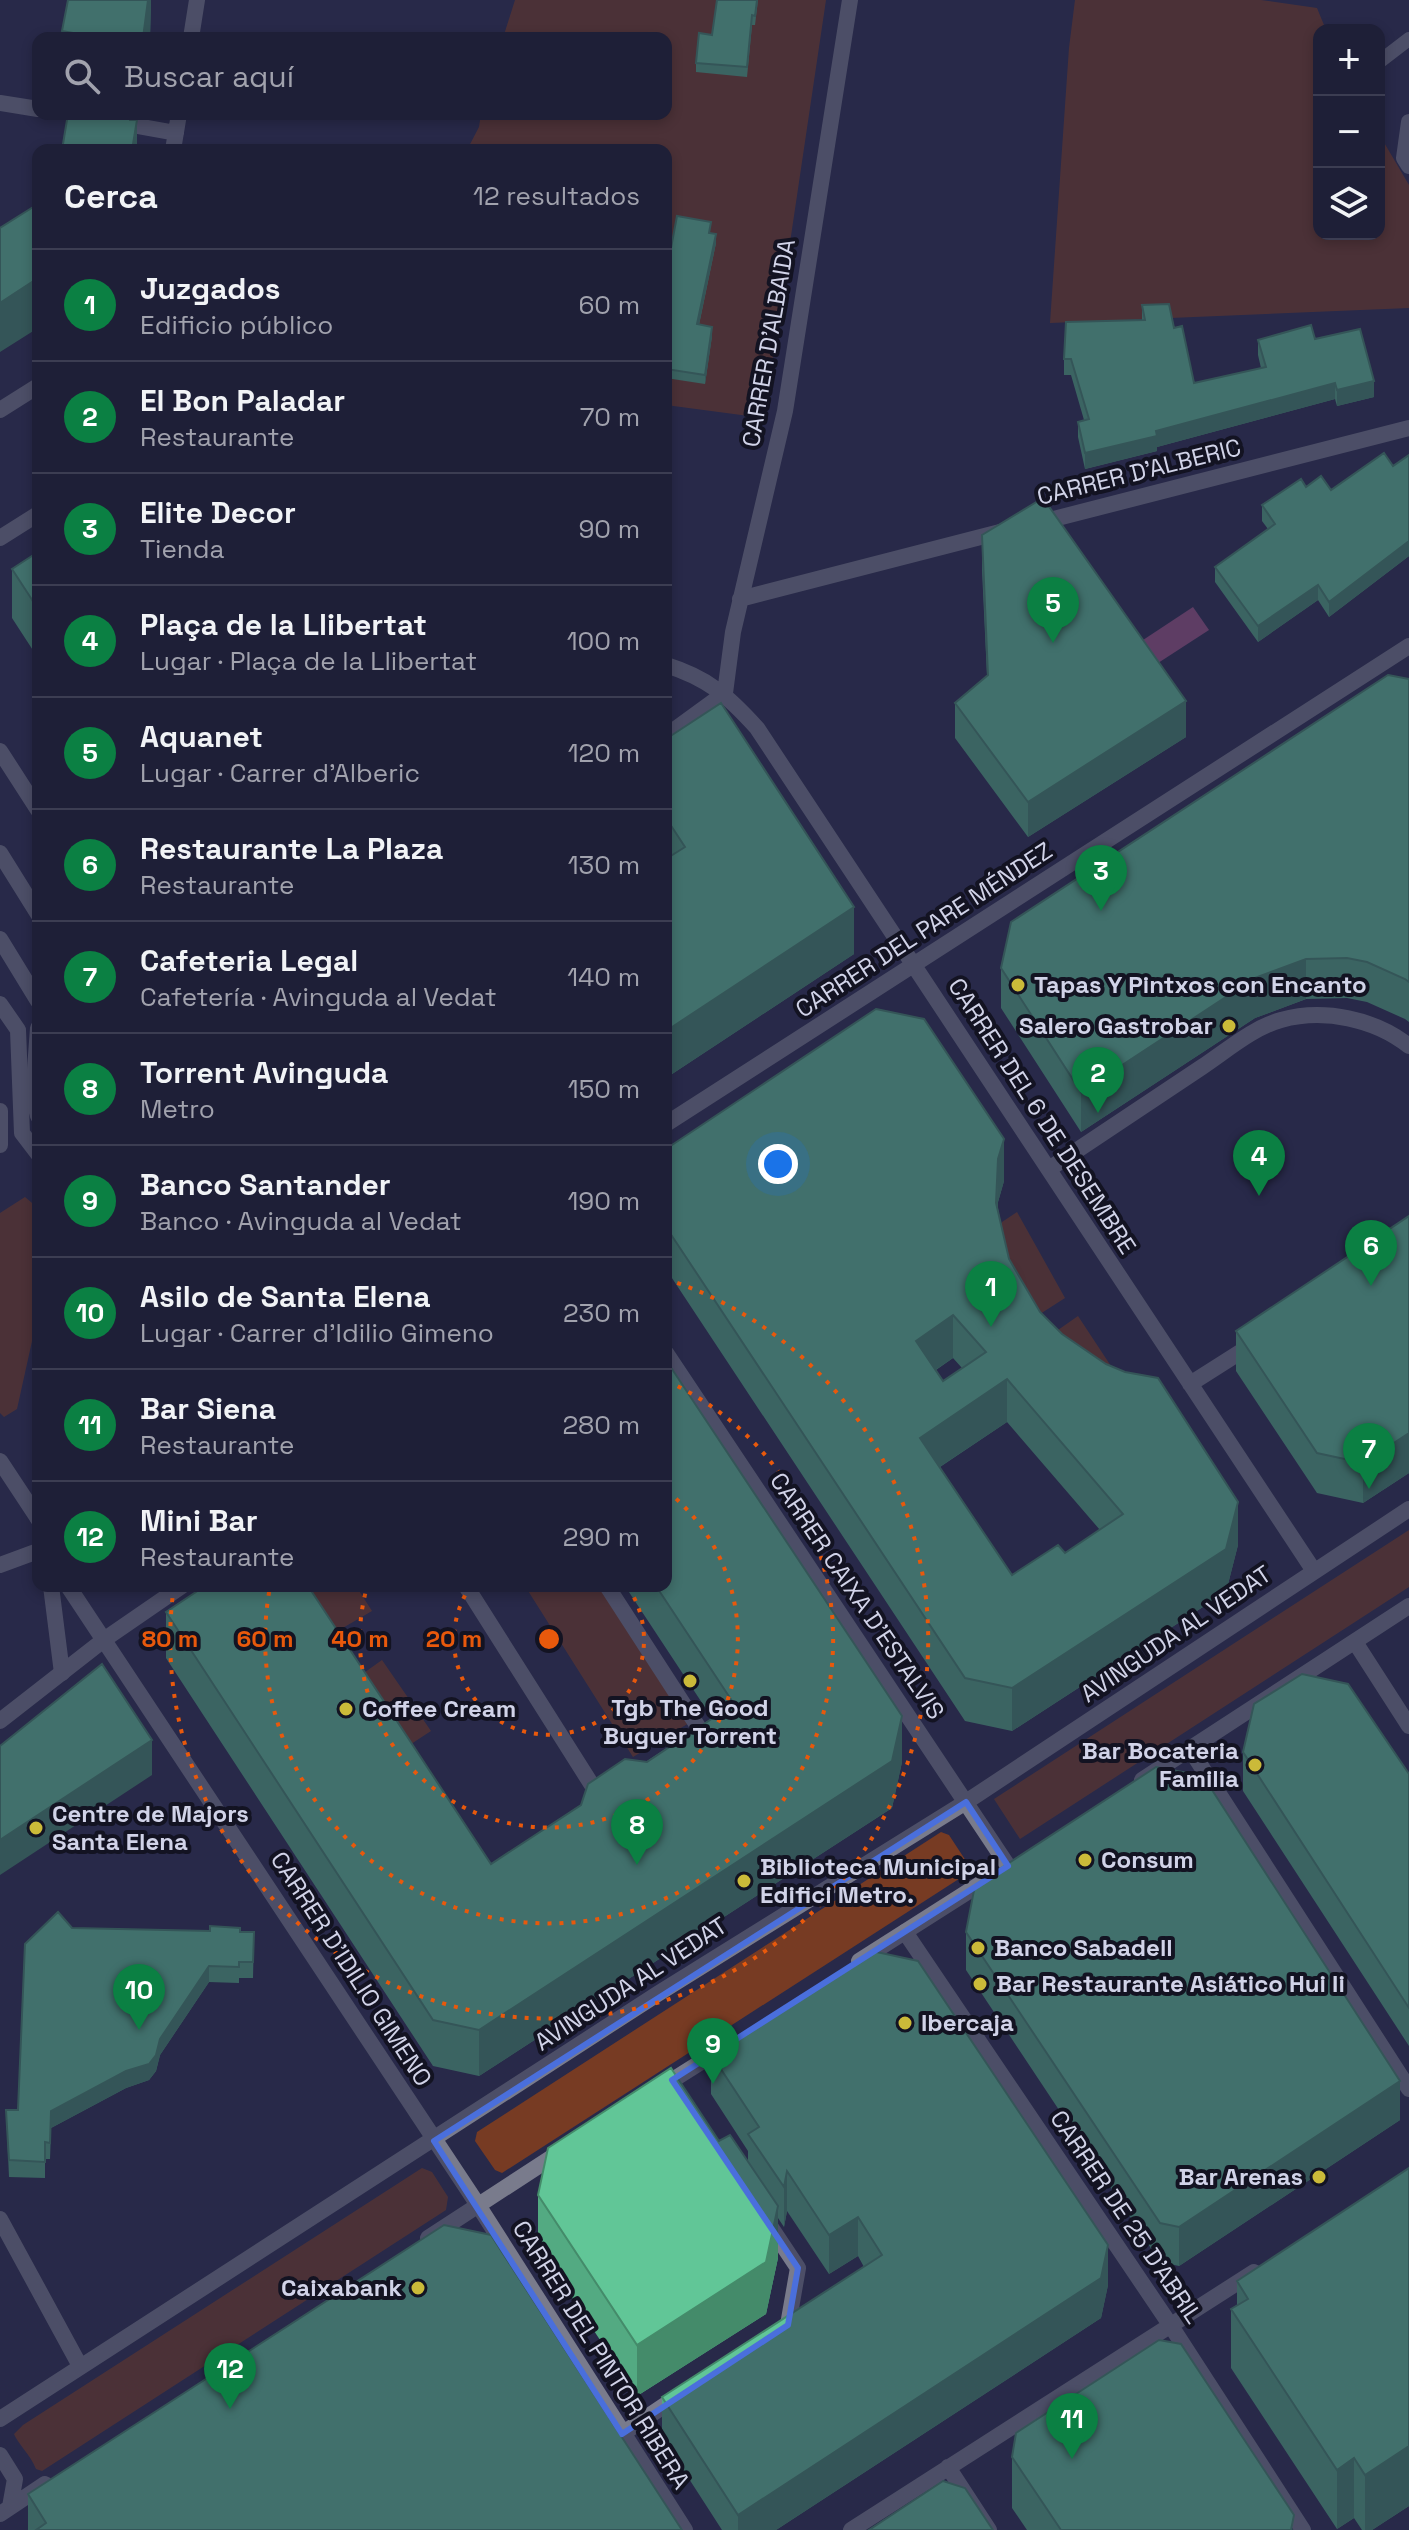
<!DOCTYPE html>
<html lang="es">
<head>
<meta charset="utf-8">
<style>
	:root { --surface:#1e1f37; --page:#2b2c42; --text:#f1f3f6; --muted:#a1a2ad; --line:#3c3d52; --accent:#0b8043 }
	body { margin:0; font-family:"Space Grotesk",sans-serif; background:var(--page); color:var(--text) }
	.controls { position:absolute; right:24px; top:24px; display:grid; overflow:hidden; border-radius:16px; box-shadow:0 4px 12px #0003 }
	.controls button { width:72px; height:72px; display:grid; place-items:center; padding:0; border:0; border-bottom:2px solid var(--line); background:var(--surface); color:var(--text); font:40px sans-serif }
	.you { position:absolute; left:778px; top:1164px; width:28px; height:28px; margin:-20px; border:6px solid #fff; border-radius:50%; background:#1a73e8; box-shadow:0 0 0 12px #1a73e833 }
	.badge { display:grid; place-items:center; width:52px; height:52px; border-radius:50%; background:var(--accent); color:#fff; font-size:26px; font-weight:700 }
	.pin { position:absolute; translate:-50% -66px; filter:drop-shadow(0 2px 4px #0008) }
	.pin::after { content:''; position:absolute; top:42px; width:28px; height:24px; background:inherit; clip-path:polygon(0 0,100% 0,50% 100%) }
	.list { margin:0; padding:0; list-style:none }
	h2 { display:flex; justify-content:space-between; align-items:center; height:104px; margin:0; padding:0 32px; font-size:34px }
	h2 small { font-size:26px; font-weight:400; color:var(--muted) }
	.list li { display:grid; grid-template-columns:52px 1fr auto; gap:24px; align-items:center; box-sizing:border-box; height:112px; padding:0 32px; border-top:2px solid var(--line) }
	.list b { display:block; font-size:30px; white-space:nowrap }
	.list p { margin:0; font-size:26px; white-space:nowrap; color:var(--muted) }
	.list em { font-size:26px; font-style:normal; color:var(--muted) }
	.icon { flex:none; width:44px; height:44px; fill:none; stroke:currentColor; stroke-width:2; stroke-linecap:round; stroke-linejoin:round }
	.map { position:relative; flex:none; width:1409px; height:2530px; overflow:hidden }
	.search { position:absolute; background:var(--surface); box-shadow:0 4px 12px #0003; left:32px; top:32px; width:640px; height:88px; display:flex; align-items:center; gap:20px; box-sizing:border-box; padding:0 28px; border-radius:16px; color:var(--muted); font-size:30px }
	.panel { position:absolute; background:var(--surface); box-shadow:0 4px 12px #0003; left:32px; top:144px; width:640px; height:1448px; border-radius:16px }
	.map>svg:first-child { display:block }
</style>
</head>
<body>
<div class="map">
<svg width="1409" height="2530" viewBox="0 0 1409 2530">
	<rect width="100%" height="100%" fill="#282949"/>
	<!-- green -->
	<path fill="#773b23" d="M515 0H826L764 418 666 405V150H467L479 127 481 114H666V38H503Z
		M1075 0H1261L1317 8 1326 30H1319V234H1379V134L1409 185V308L1050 323 1069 48Z
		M25 1197 38 1208V1314L17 1409 4 1417 0 1413V1213Z
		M1017 1212 1065 1298 1026 1323 1001 1229 1002 1222Z
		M1078 1316 1132 1398 1038 1344Z
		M1409 1530V1587L1020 1839 994 1799Z
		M304 1586H356L372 1611 334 1633Z
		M525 1586H607L694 1720 633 1757Z
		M382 1660 431 1731 408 1746 361 1675Z
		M941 1832 949 1835 968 1864 965 1875 502 2173 495 2170 475 2141 477 2132Z
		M422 2168 432 2172 448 2197 446 2210 42 2471 36 2469C30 2454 18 2444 14 2434L23 2425Z"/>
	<!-- water -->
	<path fill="#9f5486" d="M1193 607 1209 630 1155 665 1140 642Z"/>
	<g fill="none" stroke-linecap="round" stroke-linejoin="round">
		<!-- service -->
		<path stroke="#797b8c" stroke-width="14" d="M1379 62 1409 39"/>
		<!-- pedestrian -->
		<path stroke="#797b8c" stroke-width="16" d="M466 1586 602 1801
			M607 1586 706 1739 699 1743
			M0 2219 80 2366"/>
		<!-- minor -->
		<path stroke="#797b8c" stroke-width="16" d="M191 38 197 0
			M0 103 38 109
			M115 122 176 133
			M1409 122 1404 158 1409 166
			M173 150 179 114
			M0 410 38 386
			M1038 523 1409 428
			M0 538 38 514
			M740 599 1000 532
			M666 665C708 678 728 696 757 728L1314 1571
			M725 693 733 632 785 411 850 0
			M666 736 725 693
			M0 751 38 810
			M0 1004 18 1030 22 1133 38 1154
			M0 1111V1145
			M666 1124 1409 646
			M1049 1169C1100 1135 1151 1101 1202 1067 1226 1051 1254 1027 1281 1020 1324 1008 1375 1019 1409 1046
			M1190 1384 1253 1344
			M0 1461 37 1517
			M0 1565 38 1551
			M1355 1642 1409 1726
			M0 1721 105 1639
			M1190 1749 1409 2089
			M905 1932 1171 2326 1303 2530
			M478 2205 685 2530
			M766 2220 798 2268 788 2325 780 2330
			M622 2434 680 2395
			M948 2467 989 2530
			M851 2530 1254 2272"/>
		<!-- tertiary -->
		<path stroke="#797b8c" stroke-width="16" d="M0 853 38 914
			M0 939 38 1001
			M38 1028 33 1097 38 1116
			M666 1353 1008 1866
			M38 1513V1519
			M51 1586 62 1673
			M68 1586 478 2205
			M105 1639 182 1586
			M1142 1780 1409 1606
			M859 1961 991 1877
			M660 2088 728 2045
			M428 2238 563 2150
			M0 2419 659 1993 966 1802 1409 1509
			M0 2455 15 2479 10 2507
			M0 2514 45 2484"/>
	</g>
	<!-- wall -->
	<path fill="#53aa82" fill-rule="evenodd" d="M151 0 150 38H62V31Z
		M717 0H758L755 25H752L747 77 696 72V63L712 35Z
		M711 233 716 243 699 325 712 336 705 384 666 378V264H668Z
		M1142 305 1174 328 1194 383 1261 368 1258 355V340L1315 339 1374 397 1337 406 1335 399 1157 447V451L1085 469 1078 437V422L1084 420 1071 375H1064V359L1142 320Z
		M1409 455V556L1329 617 1318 600 1258 642 1215 582V567L1268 529 1262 521V505L1306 487 1331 490 1393 466Z
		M982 535 1186 737 1028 837 955 738V703L987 676 982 570Z
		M38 552V670V658L12 618V569Z
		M1409 679V1022L1405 1019 1367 1002 1347 998 1306 999 1255 1018 1081 1132 1001 1008V968Z
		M666 739 854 954 666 1078Z
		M666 1149 1004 1181 998 1202V1209L1009 1259 1040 1312 1238 1545 1226 1592 1012 1731 965 1721 666 1269ZM953 1358 962 1368 943 1381 936 1370ZM1007 1422 1100 1530 1065 1553 1012 1575 940 1467Z
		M1409 1216V1473L1363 1503 1317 1493 1236 1371V1331Z
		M625 1586H666L902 1762 892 1808 479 2076 433 2066 166 1658V1612L491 1864 712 1718Z
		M1243 1752 1409 1774V2046L1243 1791Z
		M72 1928 254 1932 253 1978H239V1983L209 1982 160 2055 156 2071 149 2080 126 2088 51 2128 50 2159H45V2178L9 2177 6 2110H18Z
		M966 1932 1400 2120 1179 2266 1160 2262 966 1970Z
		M711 2054 1108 2285 1101 2318 776 2530H722L662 2437V2397L864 2267 858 2256 829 2274 787 2211 784 2227 778 2218V2258L766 2314 637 2396 538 2246V2195L719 2141 748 2162V2151L711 2094Z
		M1409 2168V2506L1372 2530H1362L1354 2518 1337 2529 1231 2368V2309L1237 2305V2281Z
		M1012 2457 1294 2530H1027L1012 2508Z
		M28 2494 682 2530H28Z"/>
	<!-- shaded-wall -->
	<path fill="#448b6a" d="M148 0H151L150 38H143Z
		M137 120V150H132Z
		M716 234V243L697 334V324Z
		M38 278V328L0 352V303Z
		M712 327V336L705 384V375Z
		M1374 381V397L1337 406V390Z
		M1335 383V399L1157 447V451L1085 469V453L1156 431Z
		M1409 541V556L1329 617V602Z
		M1318 585V600L1258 642V626Z
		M1186 701V737L1028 837V802Z
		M854 907V954L666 1078V1031Z
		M1306 959V999L1255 1018 1081 1132V1092L1255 978Z
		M1004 1139V1181L998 1202 996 1245 998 1159Z
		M953 1315V1358L916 1383V1341Z
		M1007 1379V1422L920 1480V1438Z
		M1409 1433V1473L1363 1503V1463Z
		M1238 1502V1545L1226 1592 1012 1731V1688Z
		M902 1716V1762L892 1808 479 2076V2030Z
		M152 1740V1775L0 1875V1840Z
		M209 1966V1982L160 2055 156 2071 149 2080 126 2088 51 2128 50 2159 51 2111 160 2039Z
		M1400 2081V2120L1179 2266V2227Z
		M787 2171V2211L784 2227V2187Z
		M778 2206V2258L766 2314 637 2396V2345Z
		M858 2217V2256L829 2274V2235Z
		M1108 2245V2285L1101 2318 776 2530H738V2515Z
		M1409 2446V2506L1372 2530H1365V2475Z
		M1354 2458V2518L1337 2529V2470Z"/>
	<!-- building -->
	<path fill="#61c697" stroke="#448b6a" stroke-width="2" fill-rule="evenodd" d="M68 0H148L143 38H101L62 31Z
		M717 0H757L755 16 752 15 747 67 696 63 699 33 712 35Z
		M68 114H129L130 120H137L132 150H62Z
		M38 204V278L0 303V228Z
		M677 216 711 222 709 233 716 234 697 324 712 327 705 375 666 369V264H668Z
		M1169 304 1174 328 1182 326 1194 383 1266 367 1258 340 1311 325 1315 339 1360 329 1374 381 1337 390 1335 383 1156 431 1157 436 1085 453 1078 422 1089 419 1071 359H1064L1066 322 1145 320 1142 305Z
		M1384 453 1393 466 1409 455V541L1329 602 1318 585 1258 626 1215 567 1275 524 1262 505 1301 479 1306 487 1321 476 1331 490Z
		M1043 498 1186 701 1028 802 955 703 988 675 982 535Z
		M38 552V609L12 569Z
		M1388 675 1409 679V982L1405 979 1367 962 1347 958 1306 959 1255 978 1081 1092 1001 968 1011 922Z
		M721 703 854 907 666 1031V859L685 847 666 818V739Z
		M876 1009 924 1019 1004 1139 998 1159 996 1203 1009 1259 1040 1312 1062 1334 1106 1364 1125 1372 1158 1378 1238 1502 1226 1549 1012 1688 965 1678 666 1227V1149ZM953 1315 986 1352 943 1381 916 1341ZM1007 1379 1123 1514 1065 1553 1058 1545 1012 1575 920 1438Z
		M1409 1216V1433L1363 1463 1317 1453 1236 1331Z
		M666 1360 902 1716 892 1761 479 2030 433 2020 166 1612 205 1586H308L491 1864 581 1805 588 1784 625 1759 647 1762 734 1704 656 1586H666Z
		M102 1664 152 1740 0 1840V1746Z
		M1302 1674 1348 1684 1409 1774V2008L1243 1752 1254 1704Z
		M1156 1767 1203 1776 1400 2081 1179 2227 1160 2223 966 1932 975 1885Z
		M58 1912 72 1928 210 1931V1926L240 1928V1932H254L253 1962H239V1967L209 1966 160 2039 156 2055 149 2064 126 2071 51 2111 50 2143 45 2142V2162L9 2160 6 2110H18L25 1944Z
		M872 1951 918 1961 1108 2245 1101 2278 738 2515 662 2397 882 2255 858 2217 829 2235 787 2171 784 2187 748 2134 759 2127 711 2054Z
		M671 2068 719 2141 730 2135 778 2206 766 2262 637 2345 538 2195 548 2148Z
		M1409 2168V2446L1365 2475 1354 2458 1337 2470 1231 2309 1248 2299 1237 2281Z
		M444 2225 491 2235 682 2530H36L46 2523 28 2494Z
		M1159 2340 1181 2344 1294 2515 1291 2530H1061L1012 2457 1016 2433Z
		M943 2481 965 2488 993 2530H869Z"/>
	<!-- marked area -->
	<path d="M0 0H1409V2530H0ZM966 1802 1008 1866 672 2080 798 2268 788 2325 622 2434 434 2141Z" fill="#282949" fill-opacity=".55" fill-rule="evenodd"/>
	<path fill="none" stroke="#4a6fdc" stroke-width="6" stroke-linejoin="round" d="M966 1802 1008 1866 672 2080 798 2268 788 2325 622 2434 434 2141Z"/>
	<!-- distance rings -->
	<g fill="none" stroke="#e8590c" stroke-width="4" stroke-dasharray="4 8">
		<path d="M628 1587A95 95 0 1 1 470 1587"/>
		<path d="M667 1491A189 189 0 1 1 367 1587"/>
		<path d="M667 1381A284 284 0 1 1 270 1587"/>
		<path d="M666 1279A379 379 0 1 1 174 1586"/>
	</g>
	<!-- markers -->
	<g fill="#cbba39" stroke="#131322" stroke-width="3">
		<circle cx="1018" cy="985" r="8"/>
		<circle cx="1229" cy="1026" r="8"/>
		<circle cx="690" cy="1681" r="8"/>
		<circle cx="346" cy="1709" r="8"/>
		<circle cx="1255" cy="1765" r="8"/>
		<circle cx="36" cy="1828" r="8"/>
		<circle cx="1085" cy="1860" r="8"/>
		<circle cx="744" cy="1881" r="8"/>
		<circle cx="978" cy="1948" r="8"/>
		<circle cx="980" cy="1984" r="8"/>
		<circle cx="905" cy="2023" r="8"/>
		<circle cx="1319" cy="2177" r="8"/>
		<circle cx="418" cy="2288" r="8"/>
	</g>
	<g text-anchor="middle" stroke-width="8" stroke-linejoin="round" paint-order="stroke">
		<!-- street labels -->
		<g font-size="24" fill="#d1d3e8" stroke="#131322">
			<text transform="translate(769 343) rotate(-80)" y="8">CARRER D'ALBAIDA</text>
			<text transform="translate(1139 472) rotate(-14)" y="8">CARRER D'ALBERIC</text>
			<text transform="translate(924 930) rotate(-33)" y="8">CARRER DEL PARE MÉNDEZ</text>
			<text transform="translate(1042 1116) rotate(57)" y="8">CARRER DEL 6 DE DESEMBRE</text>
			<text transform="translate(857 1596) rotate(56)" y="8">CARRER CAIXA D'ESTALVIS</text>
			<text transform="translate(1176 1634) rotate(-34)" y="8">AVINGUDA AL VEDAT</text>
			<text transform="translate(351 1969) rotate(57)" y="8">CARRER D'IDILIO GIMENO</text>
			<text transform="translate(631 1984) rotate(-33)" y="8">AVINGUDA AL VEDAT</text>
			<text transform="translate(1126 2217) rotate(56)" y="8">CARRER DE 25 D'ABRIL</text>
			<text transform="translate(601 2355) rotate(58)" y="8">CARRER DEL PINTOR RIBERA</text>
		</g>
		<!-- poi labels -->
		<g font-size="24" font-weight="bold" fill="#d1d3e8" stroke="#131322" text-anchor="start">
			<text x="1034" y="993">Tapas Y Pintxos con Encanto</text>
			<text x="1213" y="1034" text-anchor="end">Salero Gastrobar</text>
			<text x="690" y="1716" text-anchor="middle">Tgb The Good<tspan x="690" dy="28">Buguer Torrent</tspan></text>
			<text x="362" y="1717">Coffee Cream</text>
			<text x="1239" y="1759" text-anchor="end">Bar Bocateria<tspan x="1239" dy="28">Familia</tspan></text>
			<text x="52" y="1822">Centre de Majors<tspan x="52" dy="28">Santa Elena</tspan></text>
			<text x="1101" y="1868">Consum</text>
			<text x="760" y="1875">Biblioteca Municipal<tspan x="760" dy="28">Edifici Metro.</tspan></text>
			<text x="994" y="1956">Banco Sabadell</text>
			<text x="996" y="1992">Bar Restaurante Asiático Hui Ii</text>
			<text x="921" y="2031">Ibercaja</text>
			<text x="1303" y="2185" text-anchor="end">Bar Arenas</text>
			<text x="402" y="2296" text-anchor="end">Caixabank</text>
		</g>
	</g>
	<circle cx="549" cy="1639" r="12" fill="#e8590c" stroke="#131322" stroke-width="4"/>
	<g font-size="24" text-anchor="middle" font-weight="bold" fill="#e8590c" stroke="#131322" stroke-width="8" stroke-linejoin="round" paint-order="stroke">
		<text x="170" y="1647">80 m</text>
		<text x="265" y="1647">60 m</text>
		<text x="360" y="1647">40 m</text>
		<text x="454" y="1647">20 m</text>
	</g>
</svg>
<div class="controls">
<button>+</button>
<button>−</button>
<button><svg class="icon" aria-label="layers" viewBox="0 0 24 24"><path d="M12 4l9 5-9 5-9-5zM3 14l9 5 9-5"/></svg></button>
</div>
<div class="you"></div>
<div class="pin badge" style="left:991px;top:1327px">1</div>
<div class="pin badge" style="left:1098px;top:1113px">2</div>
<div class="pin badge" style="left:1101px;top:911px">3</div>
<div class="pin badge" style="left:1259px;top:1196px">4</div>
<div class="pin badge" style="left:1053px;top:643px">5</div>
<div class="pin badge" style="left:1371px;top:1286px">6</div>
<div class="pin badge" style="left:1369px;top:1489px">7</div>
<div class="pin badge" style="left:637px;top:1865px">8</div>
<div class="pin badge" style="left:713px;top:2084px">9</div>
<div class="pin badge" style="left:139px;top:2030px">10</div>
<div class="pin badge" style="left:1072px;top:2459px">11</div>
<div class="pin badge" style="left:230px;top:2409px">12</div>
<div class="search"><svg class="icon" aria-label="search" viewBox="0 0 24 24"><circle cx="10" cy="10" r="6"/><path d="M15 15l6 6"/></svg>Buscar aquí</div>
<section class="panel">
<h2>Cerca<small>12 resultados</small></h2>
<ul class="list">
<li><span class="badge">1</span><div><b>Juzgados</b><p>Edificio público</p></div><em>60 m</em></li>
<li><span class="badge">2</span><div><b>El Bon Paladar</b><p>Restaurante</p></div><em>70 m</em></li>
<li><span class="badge">3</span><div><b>Elite Decor</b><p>Tienda</p></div><em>90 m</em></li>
<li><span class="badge">4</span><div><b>Plaça de la Llibertat</b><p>Lugar · Plaça de la Llibertat</p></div><em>100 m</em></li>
<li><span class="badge">5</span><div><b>Aquanet</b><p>Lugar · Carrer d'Alberic</p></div><em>120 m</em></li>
<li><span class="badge">6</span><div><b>Restaurante La Plaza</b><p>Restaurante</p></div><em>130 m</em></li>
<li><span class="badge">7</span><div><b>Cafeteria Legal</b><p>Cafetería · Avinguda al Vedat</p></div><em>140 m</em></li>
<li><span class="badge">8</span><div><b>Torrent Avinguda</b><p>Metro</p></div><em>150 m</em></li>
<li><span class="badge">9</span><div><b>Banco Santander</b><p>Banco · Avinguda al Vedat</p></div><em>190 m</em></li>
<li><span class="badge">10</span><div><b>Asilo de Santa Elena</b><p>Lugar · Carrer d'Idilio Gimeno</p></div><em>230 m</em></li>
<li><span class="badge">11</span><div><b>Bar Siena</b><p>Restaurante</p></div><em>280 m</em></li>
<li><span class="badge">12</span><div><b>Mini Bar</b><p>Restaurante</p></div><em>290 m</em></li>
</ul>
</section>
</div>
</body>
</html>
